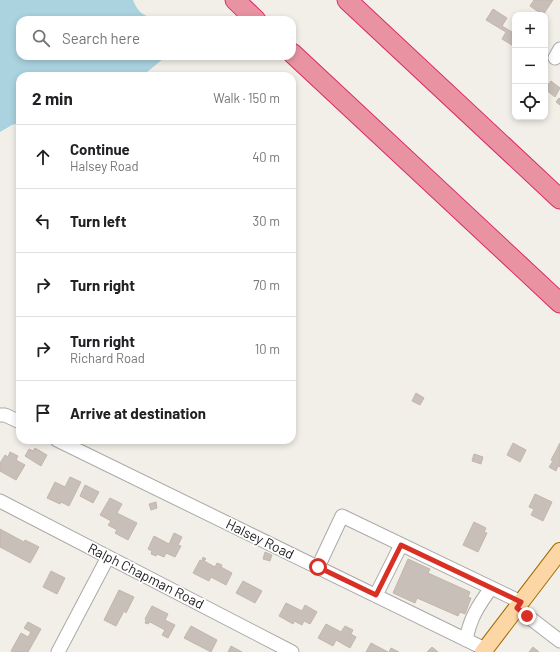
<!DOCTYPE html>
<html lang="en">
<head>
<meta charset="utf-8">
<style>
	:root { --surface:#fff; --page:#f6f6f6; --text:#202124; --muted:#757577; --line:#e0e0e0 }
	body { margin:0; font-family:Barlow,sans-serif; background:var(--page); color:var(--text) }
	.controls { position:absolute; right:12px; top:12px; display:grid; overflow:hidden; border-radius:8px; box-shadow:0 2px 6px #0003 }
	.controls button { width:36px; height:36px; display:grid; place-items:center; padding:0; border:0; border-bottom:1px solid var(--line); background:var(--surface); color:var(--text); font:20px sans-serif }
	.stop { position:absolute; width:12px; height:12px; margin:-9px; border:3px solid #d93025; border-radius:50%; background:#fff }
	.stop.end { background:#d93025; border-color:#fff; box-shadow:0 1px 4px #0008 }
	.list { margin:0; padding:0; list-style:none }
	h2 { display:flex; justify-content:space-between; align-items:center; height:52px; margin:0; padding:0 16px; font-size:17px }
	h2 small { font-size:13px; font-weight:400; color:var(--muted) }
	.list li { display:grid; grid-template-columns:26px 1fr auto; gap:12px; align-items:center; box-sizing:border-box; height:64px; padding:0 16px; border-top:1px solid var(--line) }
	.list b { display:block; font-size:15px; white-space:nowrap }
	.list p { margin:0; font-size:13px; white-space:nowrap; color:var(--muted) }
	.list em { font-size:13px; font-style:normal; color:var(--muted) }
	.icon { flex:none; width:22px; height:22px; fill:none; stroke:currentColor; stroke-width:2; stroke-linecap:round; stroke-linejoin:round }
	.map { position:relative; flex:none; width:560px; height:652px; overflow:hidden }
	.search { position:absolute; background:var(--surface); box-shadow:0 2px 6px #0003; left:16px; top:16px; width:280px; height:44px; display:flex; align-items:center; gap:10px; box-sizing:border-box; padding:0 14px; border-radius:12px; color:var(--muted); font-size:15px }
	.panel { position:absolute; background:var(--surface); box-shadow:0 2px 6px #0003; left:16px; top:72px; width:280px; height:372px; border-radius:12px }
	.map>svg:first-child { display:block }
</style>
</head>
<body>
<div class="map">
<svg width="560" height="652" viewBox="0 0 560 652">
	<rect width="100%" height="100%" fill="#f2efe9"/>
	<!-- water -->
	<path fill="#aad3df" d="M0 0H133C135 5 138 11 143 14 147 17 151 17 155 20H20V56H164V58L146 73 144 76H20V123L12 125 0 132Z"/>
	<!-- building -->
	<path fill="#c7bfb8" stroke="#c4b6ab" d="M534 0H553L543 15 530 6Z
		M493 9 507 18 502 26 512 32 515 28V47L502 39 506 32 486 20Z
		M551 81 560 88 555 97 545 89Z
		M559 98 560 99V105L556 102Z
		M416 393 424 398 420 405 412 401Z
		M513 443 526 450 520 462 507 455Z
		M560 443V467L558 466 556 471 549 467 553 461 551 460Z
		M35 448 47 455 41 466 25 456 29 449 33 451Z
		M10 452 18 456 16 460 25 465 16 480 0 471V463L5 455 8 457Z
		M474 454 483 457 481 464 472 461Z
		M70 477 81 482 69 506 61 502 60 504 47 498 55 482 65 487Z
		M85 485 99 492 93 503 80 496Z
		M535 494 552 502 543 521 531 515 534 509 529 507Z
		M110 498 122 504 117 513 137 523 128 540 115 533 117 530 108 525 111 521 100 515Z
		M156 502 157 508 151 510 149 504Z
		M474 522 486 528 484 532 487 533 478 552 463 545Z
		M0 529 24 542 25 540 39 547 30 563 0 547Z
		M174 533 182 537 178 545 181 546 175 557 166 553 164 557 157 554 156 556 151 554 152 551 148 549 154 536 169 544Z
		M265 552 272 555 270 561 263 559Z
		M203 557 206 559 204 561 215 567 217 563 222 565 221 567 232 573 226 585 211 577 209 581 193 573 200 560 202 561Z
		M408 559 430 569 428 573 470 592 468 597 471 598 465 614 460 612 458 616 417 598 415 603 393 593Z
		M51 571 65 578 57 594 43 587Z
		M243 581 262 591 255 603 236 593Z
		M119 590 134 597 126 613 124 611 116 626 104 620Z
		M286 603 302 611 305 605 317 612 310 624 304 621 302 625 294 621 293 624 279 616Z
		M152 606 168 614 165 620 175 625 168 638 162 635 165 630 150 622 148 624 145 623 146 620 145 619Z
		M28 622 41 629 28 652H13L11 651 21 633 28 637 31 632 24 628Z
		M326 624 341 632 345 626 353 630 351 634 356 637 350 648 336 640 333 646 318 638Z
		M191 626 217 640 211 652 184 638Z
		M371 643 388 652H366Z
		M231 646 242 652H228Z
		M432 647 438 652H427Z
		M533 647 539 652H529Z
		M391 648 399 652H389Z"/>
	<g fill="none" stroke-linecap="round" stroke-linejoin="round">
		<defs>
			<path id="minor" d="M555 58 560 49
				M0 415H5L20 422
				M57 440 485 649
				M0 501 292 652
				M318 567 342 516 521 602
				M376 595 401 545
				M517 608 560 641
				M466 640C470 618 478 606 491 588
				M58 652 108 557"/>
			<path id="major" d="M483 652 560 551"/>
			<path id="highway" d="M235 0 256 20
				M347 0 560 199
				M292 53 560 303"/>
		</defs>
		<!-- minor casing -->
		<use href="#minor" stroke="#a9a9a9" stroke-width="15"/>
		<!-- major casing -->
		<use href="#major" stroke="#a06b00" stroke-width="18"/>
		<!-- highway casing -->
		<use href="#highway" stroke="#dc2a67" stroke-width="21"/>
		<!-- minor -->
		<use href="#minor" stroke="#fff" stroke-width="13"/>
		<!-- major -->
		<use href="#major" stroke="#fcd6a4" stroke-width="16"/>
		<!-- highway -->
		<use href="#highway" stroke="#e892a2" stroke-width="19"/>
	</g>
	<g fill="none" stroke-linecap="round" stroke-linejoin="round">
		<!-- route -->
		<path stroke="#d93025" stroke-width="5" d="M318 567 376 595 401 545 521 602 517 608 527 616"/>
	</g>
	<g text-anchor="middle" stroke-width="3.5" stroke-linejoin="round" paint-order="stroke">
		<!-- street labels -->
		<g font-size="14" fill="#222" stroke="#fff">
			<text transform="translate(260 539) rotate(26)" y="5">Halsey Road</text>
			<text transform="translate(146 576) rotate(27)" y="5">Ralph Chapman Road</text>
		</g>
	</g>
</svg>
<div class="controls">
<button>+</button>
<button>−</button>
<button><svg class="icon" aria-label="locate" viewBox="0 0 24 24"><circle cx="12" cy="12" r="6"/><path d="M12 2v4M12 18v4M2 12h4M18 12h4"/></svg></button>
</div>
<div class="stop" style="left:318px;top:567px"></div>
<div class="stop end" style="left:527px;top:616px"></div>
<div class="search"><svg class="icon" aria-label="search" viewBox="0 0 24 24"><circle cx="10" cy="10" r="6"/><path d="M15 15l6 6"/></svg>Search here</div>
<section class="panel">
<h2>2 min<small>Walk · 150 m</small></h2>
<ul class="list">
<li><svg class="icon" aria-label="ahead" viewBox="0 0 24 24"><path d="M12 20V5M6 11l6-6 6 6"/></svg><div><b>Continue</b><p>Halsey Road</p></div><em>40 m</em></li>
<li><svg class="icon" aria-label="left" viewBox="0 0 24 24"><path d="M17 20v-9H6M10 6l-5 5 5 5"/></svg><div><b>Turn left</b></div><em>30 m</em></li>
<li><svg class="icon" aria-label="right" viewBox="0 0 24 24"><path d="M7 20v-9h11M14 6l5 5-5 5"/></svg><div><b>Turn right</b></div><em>70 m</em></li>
<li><svg class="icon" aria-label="right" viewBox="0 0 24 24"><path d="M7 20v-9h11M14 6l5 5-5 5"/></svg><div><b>Turn right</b><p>Richard Road</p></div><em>10 m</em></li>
<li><svg class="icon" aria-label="arrive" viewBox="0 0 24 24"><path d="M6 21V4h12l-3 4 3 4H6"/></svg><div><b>Arrive at destination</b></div></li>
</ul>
</section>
</div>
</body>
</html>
